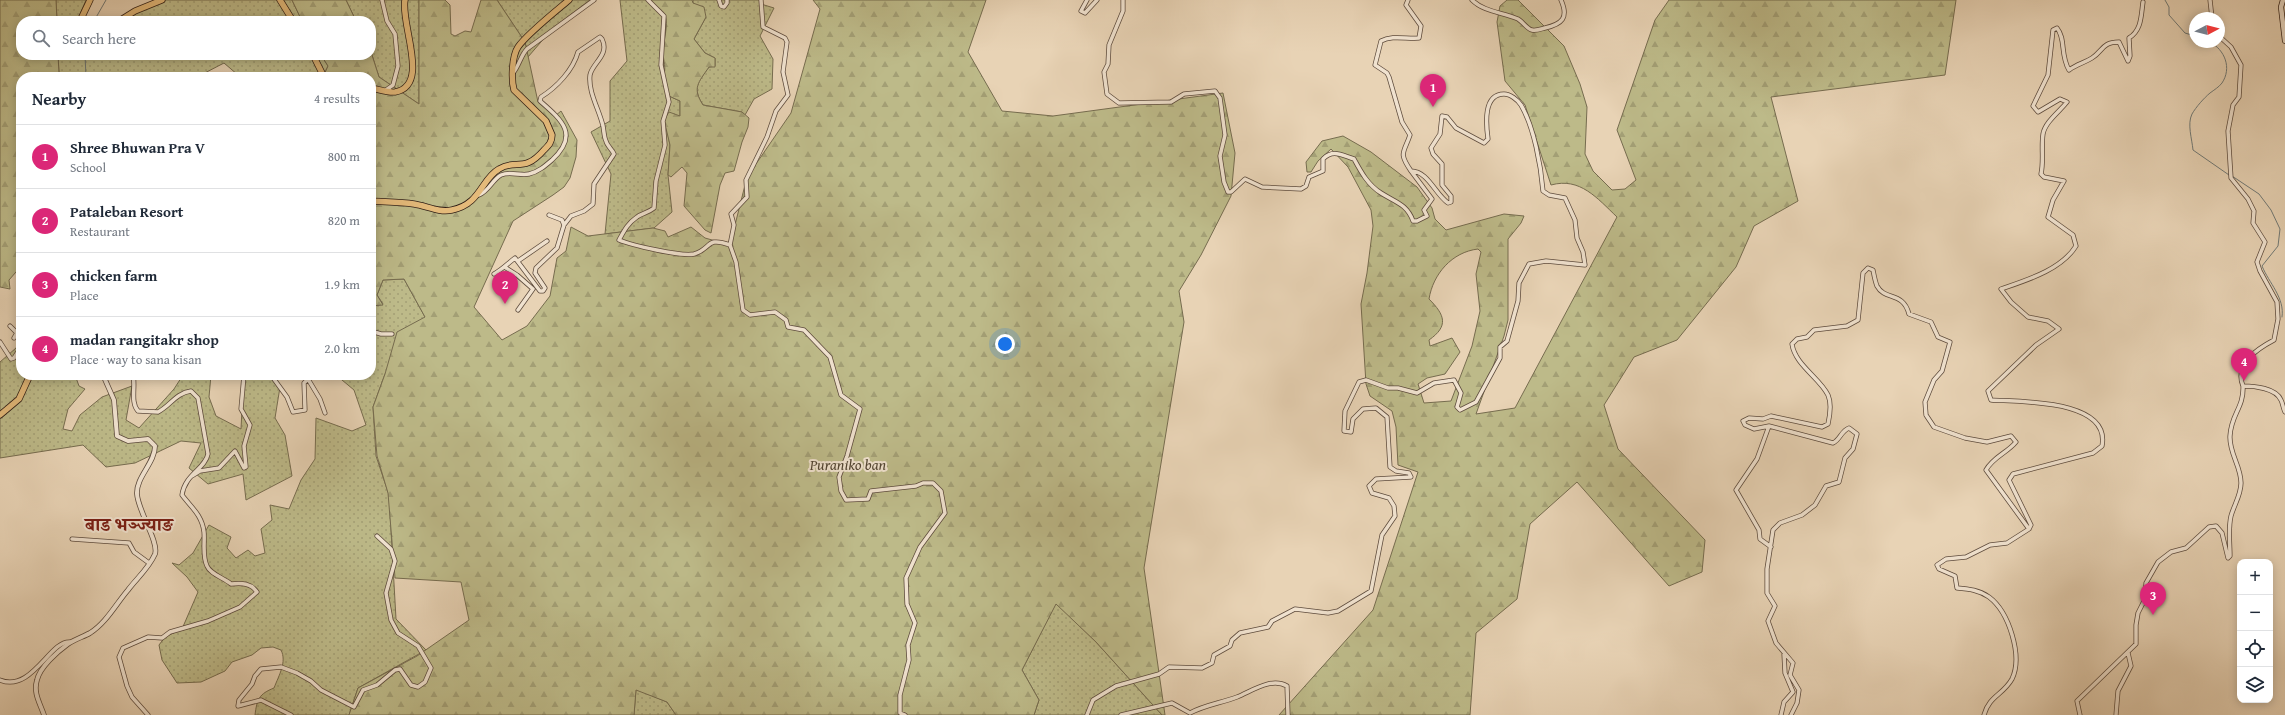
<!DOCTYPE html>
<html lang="en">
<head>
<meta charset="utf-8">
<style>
	:root { --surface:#fff; --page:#f2f2f3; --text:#1f2937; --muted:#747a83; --line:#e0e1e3; --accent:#db2777 }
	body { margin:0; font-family:"Gentium Book Plus","Noto Serif Devanagari",serif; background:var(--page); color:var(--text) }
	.controls { position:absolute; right:12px; bottom:12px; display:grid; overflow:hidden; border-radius:8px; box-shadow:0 2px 10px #0003 }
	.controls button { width:36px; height:36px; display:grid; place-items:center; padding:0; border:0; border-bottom:1px solid var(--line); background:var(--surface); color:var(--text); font:20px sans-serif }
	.compass { position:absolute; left:2189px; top:12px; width:36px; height:36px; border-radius:50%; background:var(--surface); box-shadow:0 2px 10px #0003; rotate:83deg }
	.you { position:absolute; left:1005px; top:344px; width:14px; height:14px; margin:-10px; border:3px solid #fff; border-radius:50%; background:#1a73e8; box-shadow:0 0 0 6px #1a73e833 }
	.badge { display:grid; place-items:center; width:26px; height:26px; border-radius:50%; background:var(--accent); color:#fff; font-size:13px; font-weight:700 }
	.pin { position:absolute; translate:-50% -33px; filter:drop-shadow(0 1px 2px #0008) }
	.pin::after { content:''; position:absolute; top:21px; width:14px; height:12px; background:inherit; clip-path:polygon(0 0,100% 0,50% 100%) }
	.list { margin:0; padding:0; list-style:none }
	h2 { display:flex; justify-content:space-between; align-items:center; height:52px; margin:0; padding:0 16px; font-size:17px }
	h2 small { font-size:13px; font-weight:400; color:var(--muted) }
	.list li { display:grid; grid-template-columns:26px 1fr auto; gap:12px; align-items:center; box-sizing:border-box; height:64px; padding:0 16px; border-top:1px solid var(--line) }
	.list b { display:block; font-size:15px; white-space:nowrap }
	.list p { margin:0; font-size:13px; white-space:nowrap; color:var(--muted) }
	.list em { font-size:13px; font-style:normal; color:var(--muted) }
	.icon { flex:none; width:22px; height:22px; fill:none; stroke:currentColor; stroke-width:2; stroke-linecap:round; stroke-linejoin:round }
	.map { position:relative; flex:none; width:2285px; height:715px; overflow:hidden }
	.search { position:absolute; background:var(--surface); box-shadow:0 2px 10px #0003; left:16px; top:16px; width:360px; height:44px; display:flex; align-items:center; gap:10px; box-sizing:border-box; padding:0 14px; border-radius:16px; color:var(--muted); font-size:15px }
	.panel { position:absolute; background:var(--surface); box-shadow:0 2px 10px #0003; left:16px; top:72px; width:360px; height:308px; border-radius:16px }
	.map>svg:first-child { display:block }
</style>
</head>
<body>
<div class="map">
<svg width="2285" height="715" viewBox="0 0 2285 715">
	<defs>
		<pattern id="grass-dots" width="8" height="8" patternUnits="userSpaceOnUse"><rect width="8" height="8" fill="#bdba89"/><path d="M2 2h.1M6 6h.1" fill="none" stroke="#a39f75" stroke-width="1.8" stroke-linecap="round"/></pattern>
		<pattern id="forest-firs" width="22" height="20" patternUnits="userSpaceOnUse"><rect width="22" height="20" fill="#bdba89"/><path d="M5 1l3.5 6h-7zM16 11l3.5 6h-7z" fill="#a39f75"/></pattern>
	</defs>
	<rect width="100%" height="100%" fill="#e8d3b5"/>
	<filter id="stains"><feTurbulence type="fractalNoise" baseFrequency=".005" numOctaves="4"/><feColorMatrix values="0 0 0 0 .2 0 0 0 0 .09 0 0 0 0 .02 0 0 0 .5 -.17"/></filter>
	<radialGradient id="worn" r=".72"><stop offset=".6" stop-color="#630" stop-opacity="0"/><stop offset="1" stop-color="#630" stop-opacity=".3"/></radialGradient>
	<!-- grass -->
	<path fill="url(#grass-dots)" stroke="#766c4f" d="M56 0H86L77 21H57Z
		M165 0H292L302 21H124L134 14Z
		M346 0H419V104L379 77 371 52V21H356Z
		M497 0H590L553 28 528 57 525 42Z
		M620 0H650C654 6 662 9 665 15 669 25 663 41 663 52 663 67 666 81 669 96L680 101V116L665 120 670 145 668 175 672 212 654 228 605 234 611 174 591 132 610 121V81L627 61Z
		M693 0H761V4L774 8 760 36 773 59 772 89 754 99 745 115 742 112 703 105C692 88 698 82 709 67L715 66V58L705 53 694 39 706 17 693 3Z
		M58 55 94 57 101 55H321L328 66 323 77H237L238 75 224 63 197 77H68L59 73Z
		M404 279 425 317 385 374 373 407 376 456 389 495 396 619 426 650 358 688 349 715H255C257 699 259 694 274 688 279 675 287 662 281 650L273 647 261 648 252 655 232 662 225 671 201 682 177 683 162 660 159 645 165 637 182 629 198 592 187 577 172 563 179 565 193 553 209 525 231 537 227 548 236 558 248 550 255 556 265 553 261 529 272 520 270 505 289 509 301 480 315 459 316 418 352 431 366 425 354 390 336 375H371V306L383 304 377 295 383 280Z
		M21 341V375H75L79 386 85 389 68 409 63 429 72 431 80 415 102 397 132 386 126 420 139 428 174 389 183 375H211L209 397 216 416 241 429 243 389 241 375H271L280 387 275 418 285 435 292 476 246 500 243 474 208 484 189 468 201 443 181 441 135 463 106 467 83 445 0 458V362L16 348Z
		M1056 603 1096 642 1162 715H1034L1039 700 1022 670Z
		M636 689 667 702 676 715H634Z"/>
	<!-- forest -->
	<path fill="url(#forest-firs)" stroke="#766c4f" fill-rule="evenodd" d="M0 0H56L57 21H21V55H58L59 73 68 77H21V270L16 272 9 280 10 289 0 287Z
		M292 0H346L356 21H302Z
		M419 0H445L450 5 451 34 455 36 465 31 471 32 481 0H497L525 42 538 102 555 116 561 111 577 140 576 157 570 178 564 187 553 195 513 221 474 307 502 340 527 326 550 296 557 258 566 251 571 227 588 236 653 228 665 231 668 237 691 227 705 238 730 245 747 177 791 113 820 9 813 0H986L968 52 1002 111 1053 116 1223 93 1235 153 1231 196 1201 255 1179 291 1184 322 1144 568 1165 715H1162L1096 642 1056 604 1022 670 1039 700 1034 715H676L667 702 636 690 634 715H349L358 688 417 656 469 620 461 582 395 578 388 493 377 456 373 407 385 374 397 332 425 317 404 279 383 280 377 295 383 305 371 306V77H323L328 66 321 55H371V52L379 77 419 104Z
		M650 0H692L693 3 704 7 706 17 694 39 705 53 715 58V67H709C698 83 692 88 703 105L742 112 749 118 748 127 742 142 734 171 725 173 720 185 711 233 705 230 684 206 687 173 682 167 671 177 668 175 670 145 664 120 669 112 680 116V101L669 96 663 77C667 69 663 60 663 52 663 41 669 25 665 15 662 8 654 7 650 0Z
		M1507 0H1518L1564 46 1580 84 1587 107 1585 154 1593 171 1612 190 1625 189 1636 180 1617 130 1655 20 1669 0H1956L1945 75 1771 97 1798 201 1754 226 1736 267 1677 340 1634 357 1604 405 1618 449 1705 540 1702 572 1669 586 1577 482 1530 524 1517 599 1476 633 1470 715H1279L1373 610 1418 472 1398 465 1396 427 1392 411 1370 396 1366 384 1361 304 1367 273 1373 226 1371 210 1348 167 1331 149 1318 161 1311 172H1307L1306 162 1322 141 1343 136 1371 152 1417 187 1432 208 1435 219 1446 230 1504 214 1524 216 1521 223 1508 239V320L1504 336 1476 414 1515 408 1617 217C1597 198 1580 177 1551 185L1525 105 1505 81 1497 22 1500 6ZM1478 249 1481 252 1476 274 1480 311 1472 346 1451 401 1424 403 1418 384 1427 378 1445 374 1460 352 1452 338 1430 346 1429 340C1449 326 1445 315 1429 299 1433 274 1452 252 1478 249Z"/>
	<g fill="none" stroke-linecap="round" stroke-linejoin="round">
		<!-- stream -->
		<path stroke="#707976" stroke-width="1" d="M2165 0 2169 7V15L2185 33 2195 36
			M94 21 106 0
			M2210 42C2225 50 2232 68 2222 83 2219 87 2214 90 2210 93 2204 98 2196 107 2192 114 2187 124 2192 139 2193 150L2229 175
			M85 55 86 77
			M2232 176 2259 194 2271 210 2280 229 2278 246 2262 266C2269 283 2285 298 2282 317"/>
		<defs>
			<path id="minor" d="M382 0 387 21 395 34 398 66 393 85 386 90
				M648 0 664 16 661 65 669 102 663 121 665 145 656 181 654 208C648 213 642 213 637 217 628 223 624 231 619 240 631 245 682 257 694 254 712 249 705 236 730 245
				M719 0 721 6 724 7 727 3V0
				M1087 0 1081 11 1085 13 1097 0
				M1123 0V11L1109 45 1108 64 1104 72 1107 94 1119 103 1171 102 1184 94 1215 91 1220 98 1225 135 1220 156 1224 182 1228 192H1231L1245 179 1262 187 1301 189 1306 186 1309 177 1323 171V159C1333 149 1341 155 1354 159 1361 172 1368 185 1381 193 1395 202 1407 204 1413 221H1417L1427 216 1424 210 1432 199 1411 171
				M1472 0C1484 12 1502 12 1518 19 1523 22 1527 29 1532 30 1536 31 1541 29 1545 28 1562 24 1569 18 1561 0
				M2210 0 2212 18
				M2219 36 2231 47 2241 65 2239 97 2233 105 2228 131 2231 178 2248 199 2254 211 2253 223 2265 242 2257 262 2260 271 2277 302 2278 319 2274 340C2257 349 2234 364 2243 386 2254 386 2276 388 2281 400 2283 404 2283 408 2285 412
				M513 73C519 66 521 55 527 49L594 0
				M479 195C489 191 492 180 501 175 510 171 520 176 529 174 538 172 545 166 552 160 579 135 563 121 540 101L541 97C557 87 573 70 578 52L600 37 602 39C610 55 592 63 590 75 588 92 599 109 603 126 604 131 604 137 606 141 607 146 612 149 614 154L594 184 593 204 584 211 571 216 564 225 557 248 536 268 535 273 545 288 543 291H540L515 258C507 264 503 269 494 274
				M549 215 562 220 564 225
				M730 245 736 262 743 310 750 315 775 312 786 320 788 327 804 330 830 357 841 395 860 409 847 456 839 477 841 491 846 500 868 499 871 491 916 486 923 483H933L941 491 945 513 920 547 906 578 907 604 915 623 908 645 909 660 900 695V713L905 715
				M730 245 734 225 731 214 747 197 746 180 767 137 776 111 788 95 783 72 787 42 785 38 763 27 761 0
				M518 261 547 241
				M506 268 517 275 533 289 518 310
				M10 326 17 333
				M371 331 381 334H392
				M14 338 21 326
				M0 342 11 359 14 358 21 347
				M133 375C136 386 130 402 138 411L158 412C170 406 176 393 191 391L198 398 208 454C205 469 185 474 182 495 191 507 202 515 204 532 205 542 202 556 207 566 210 574 224 578 231 584 242 583 251 583 257 592L240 607 208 621 170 632 162 638 148 637 123 648 119 657 127 686 132 697 148 715
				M271 375 287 397 293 412 305 410 304 383 308 379 320 399 325 413
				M1769 426 1757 459 1736 490 1759 530 1760 539 1771 547
				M192 476 200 471 219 468 235 451 244 468 246 467 244 446 250 425 241 409 244 375
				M2029 529 2031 525 2009 480 2013 474 2093 453 2102 446C2111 399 2020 402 1991 400L1988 391 2036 345 2059 329 2048 321 2028 317 2011 302 2001 289C2027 280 2061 270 2076 246L2073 235 2048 217 2053 200 2064 181 2044 177 2041 174C2044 161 2041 148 2043 134 2045 122 2060 111 2067 102L2060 99 2038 112 2033 106 2048 75 2053 30 2057 28C2066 39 2060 55 2069 70 2077 64 2084 63 2092 58 2103 51 2102 42 2119 42L2128 61 2130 56 2129 38C2142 30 2141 15 2143 2
				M72 539 129 543 134 552 149 563
				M0 680C32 693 50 640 70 642
				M291 715 261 700 238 706 239 700 252 684 255 676 261 669 281 667 297 673 311 681 321 690 354 707 363 690 377 685 395 670 400 669 411 685 418 687 425 682 431 668 418 646 398 633 391 620 386 593 395 561 391 549 377 536
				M1087 715 1093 700 1116 686 1159 674 1169 667 1202 668 1212 663 1214 655 1230 646 1232 640 1240 633 1268 627 1272 621 1295 609 1328 613 1338 611 1371 591 1382 535 1395 516 1394 506 1389 498 1372 493 1369 486 1376 479 1411 477 1409 473 1396 471 1390 467 1387 417 1376 408 1363 409 1353 419 1351 432 1344 431 1345 411 1359 382 1366 380 1388 388H1398L1417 393 1434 383 1454 380 1461 393 1457 407 1460 410 1476 402 1500 358V347L1507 341 1518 301 1519 283 1529 264 1546 261 1585 265 1583 252 1577 238 1575 220 1565 198 1549 195 1543 191C1541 166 1534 127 1521 105 1518 100 1510 94 1504 94 1483 94 1486 124 1488 139L1484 143 1456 128 1447 117 1442 116 1440 134 1431 148 1433 154 1442 164V185L1451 196V202L1448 203C1435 194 1428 171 1411 171 1398 152 1404 153 1410 135L1402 122 1389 77 1387 73 1375 65 1381 41C1392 35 1406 39 1419 38L1421 26 1406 5 1408 0
				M1121 715 1172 703 1190 713C1205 705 1221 703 1237 697 1252 691 1271 677 1287 686L1288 715
				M1781 715 1784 702 1793 692 1785 673 1784 654
				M1791 715 1797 703 1799 690 1790 675 1793 663 1776 643 1768 621 1775 606 1767 593V569L1773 530 1780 523 1802 515 1815 505 1826 486 1839 482 1845 458 1853 449 1857 434 1849 428C1841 431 1840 440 1833 443L1769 426 1754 429 1745 425 1743 421 1749 418 1763 419 1771 416 1822 427 1828 424C1830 415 1832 404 1828 395 1820 378 1795 365 1792 344L1797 339 1807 337 1814 330 1847 326 1858 320 1863 273 1868 268 1873 270C1874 275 1875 281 1877 286 1885 301 1903 291 1909 314L1931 322 1938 337 1950 342 1942 371 1934 380 1925 402 1926 415 1934 427 1965 438 1987 442 2011 436 2016 442C2007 453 1993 457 1986 470L2029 529 2007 543 1990 545 1966 557 1946 559 1937 565 1939 569 1955 576 1957 588C1969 589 1979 590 1989 597 2009 612 2023 656 2012 679 2003 695 1989 696 1984 715
				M2080 715 2077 701 2136 644V625L2138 613 2145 599 2146 583 2158 562 2171 552 2186 548 2209 527 2216 526 2222 533 2228 558 2230 556C2230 544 2228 528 2231 516 2234 505 2241 495 2241 483 2241 466 2229 453 2230 436 2231 414 2244 408 2243 386
				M2116 715 2118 691 2131 666 2128 653"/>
			<path id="tertiary" d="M44 715C40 703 33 693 37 680 40 667 57 652 68 644 75 639 83 637 90 633 106 623 116 604 128 590 137 578 149 568 155 554 159 542 138 511 137 494 136 477 155 463 155 446L148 439 128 441 117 436 114 400 103 375"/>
			<path id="secondary" d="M2283 0 2281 7 2285 41"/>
			<path id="trunk" d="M280 0 293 21
				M80 21 90 0
				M119 21 135 11 162 0
				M313 55 324 77
				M371 88C378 89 388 93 395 92 431 86 400 24 405 0
				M371 201C385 202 400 202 414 204 427 206 439 213 452 210 481 204 481 179 499 169 517 158 523 174 544 150 549 145 552 142 552 135L546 121 514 90C511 79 512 56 518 47 527 34 556 11 569 0
				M0 415 19 399 30 375"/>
		</defs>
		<!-- minor casing -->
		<use href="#minor" stroke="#5d4b3d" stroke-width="5"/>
		<!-- tertiary casing -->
		<use href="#tertiary" stroke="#5d4b3d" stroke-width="5.5"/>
		<!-- secondary casing -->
		<use href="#secondary" stroke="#2f1e15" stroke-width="6"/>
		<!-- trunk casing -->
		<use href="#trunk" stroke="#2f1e15" stroke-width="7"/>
		<!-- minor -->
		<use href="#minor" stroke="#f0e2cf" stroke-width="3.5"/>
		<!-- tertiary -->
		<use href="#tertiary" stroke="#f0e2cf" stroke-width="4"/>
		<!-- secondary -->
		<use href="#secondary" stroke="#f0e2cf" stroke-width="4.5"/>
		<!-- trunk -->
		<use href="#trunk" stroke="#e4ba7a" stroke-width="5.5"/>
	</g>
	<g text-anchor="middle" stroke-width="4" stroke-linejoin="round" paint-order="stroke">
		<!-- park labels -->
		<g font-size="15" font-style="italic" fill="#524532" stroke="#f0e2cf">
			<text x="848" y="470">Puraniko ban</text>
		</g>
		<!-- district labels -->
		<g font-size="19" font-weight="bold" fill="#7a1f14" stroke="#f0e2cf">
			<text x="129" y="531">बाड भञ्ज्याङ</text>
		</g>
	</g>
	<rect width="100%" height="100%" filter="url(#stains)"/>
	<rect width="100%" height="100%" fill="url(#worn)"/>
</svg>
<div class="controls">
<button>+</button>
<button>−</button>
<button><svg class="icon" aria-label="locate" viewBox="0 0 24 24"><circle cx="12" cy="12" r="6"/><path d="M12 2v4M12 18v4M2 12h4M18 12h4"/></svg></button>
<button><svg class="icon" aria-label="layers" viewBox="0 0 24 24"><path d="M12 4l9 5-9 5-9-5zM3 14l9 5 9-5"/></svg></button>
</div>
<svg class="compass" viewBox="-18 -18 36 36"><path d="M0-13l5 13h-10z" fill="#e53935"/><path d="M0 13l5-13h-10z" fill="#747a83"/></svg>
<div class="you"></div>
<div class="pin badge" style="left:1433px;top:107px">1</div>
<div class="pin badge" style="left:505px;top:304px">2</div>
<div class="pin badge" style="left:2153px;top:615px">3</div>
<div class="pin badge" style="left:2244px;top:381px">4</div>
<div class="search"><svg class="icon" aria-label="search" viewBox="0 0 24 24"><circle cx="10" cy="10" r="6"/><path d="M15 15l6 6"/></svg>Search here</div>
<section class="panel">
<h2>Nearby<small>4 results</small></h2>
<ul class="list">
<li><span class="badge">1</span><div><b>Shree Bhuwan Pra V</b><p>School</p></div><em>800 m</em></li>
<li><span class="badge">2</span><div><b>Pataleban Resort</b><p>Restaurant</p></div><em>820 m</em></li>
<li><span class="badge">3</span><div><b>chicken farm</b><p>Place</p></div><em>1.9 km</em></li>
<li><span class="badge">4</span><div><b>madan rangitakr shop</b><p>Place · way to sana kisan</p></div><em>2.0 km</em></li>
</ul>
</section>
</div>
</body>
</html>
